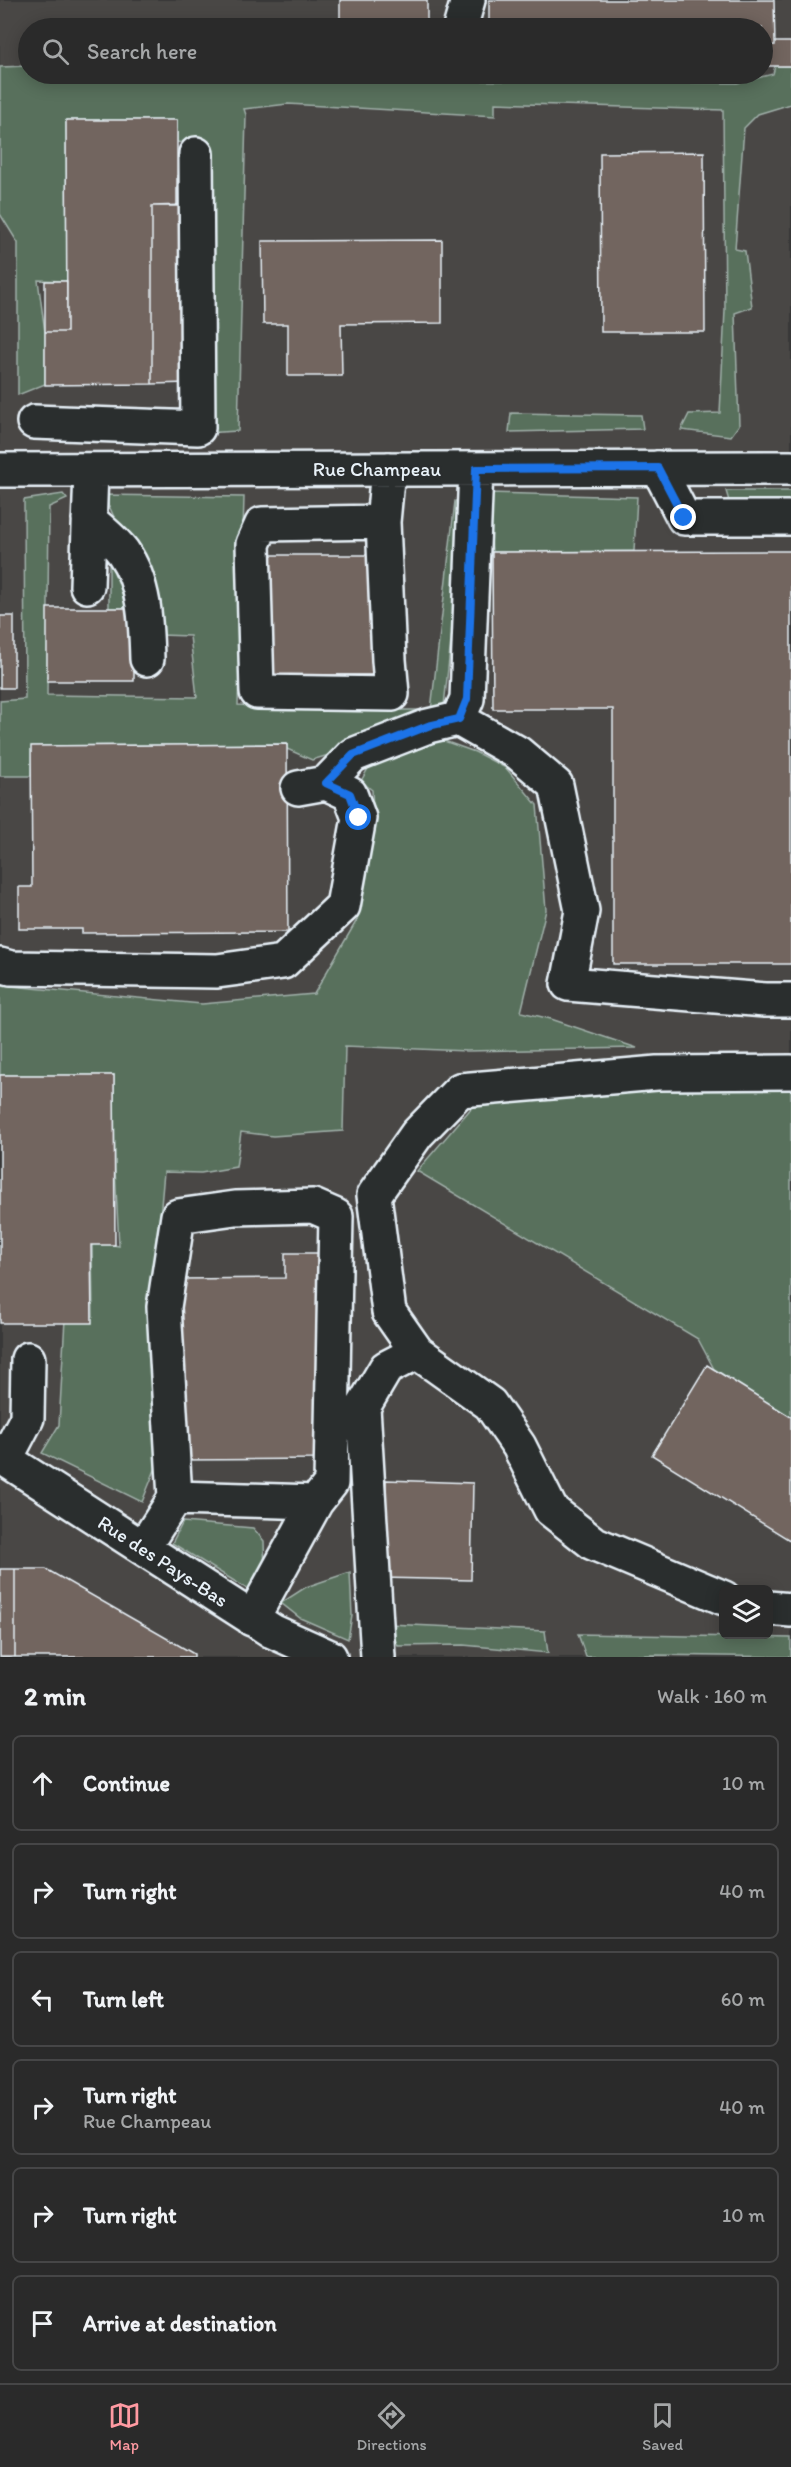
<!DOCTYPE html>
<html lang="en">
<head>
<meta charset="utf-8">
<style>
	:root { --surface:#2a2a2a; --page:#323232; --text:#f1f3f6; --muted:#a5a7a8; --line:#464647; --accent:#ff9aa2 }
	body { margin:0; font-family:Itim,sans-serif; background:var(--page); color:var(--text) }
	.controls { position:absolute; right:18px; bottom:18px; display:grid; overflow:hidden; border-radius:9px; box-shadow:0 3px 15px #0003 }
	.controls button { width:54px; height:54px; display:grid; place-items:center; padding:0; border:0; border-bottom:2px solid var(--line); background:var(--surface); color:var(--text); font:30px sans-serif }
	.stop { position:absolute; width:18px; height:18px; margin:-14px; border:4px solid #1a73e8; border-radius:50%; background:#fff }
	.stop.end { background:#1a73e8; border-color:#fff; box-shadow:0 2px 6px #0008 }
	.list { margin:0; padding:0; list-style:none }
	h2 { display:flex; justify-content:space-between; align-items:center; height:78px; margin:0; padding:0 24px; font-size:26px }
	h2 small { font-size:20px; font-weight:400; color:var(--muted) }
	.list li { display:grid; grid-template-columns:39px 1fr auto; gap:18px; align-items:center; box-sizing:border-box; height:96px; margin:0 12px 12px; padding:0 12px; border:2px solid var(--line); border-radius:9px }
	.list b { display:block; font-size:22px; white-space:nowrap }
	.list p { margin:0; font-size:20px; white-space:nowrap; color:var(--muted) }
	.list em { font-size:20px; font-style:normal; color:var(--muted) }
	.icon { flex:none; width:33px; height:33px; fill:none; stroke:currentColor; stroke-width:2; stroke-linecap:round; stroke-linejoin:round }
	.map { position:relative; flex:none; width:791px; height:1657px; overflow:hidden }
	.search { position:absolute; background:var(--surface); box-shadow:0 3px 15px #0003; left:18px; right:18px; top:18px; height:66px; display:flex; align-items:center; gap:15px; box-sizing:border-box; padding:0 21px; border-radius:33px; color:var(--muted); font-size:22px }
	.sheet { height:726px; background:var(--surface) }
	nav { display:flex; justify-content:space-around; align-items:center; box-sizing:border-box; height:84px; border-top:2px solid var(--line); background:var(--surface); font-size:16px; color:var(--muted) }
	nav a { display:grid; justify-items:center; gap:3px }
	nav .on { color:var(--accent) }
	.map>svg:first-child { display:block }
</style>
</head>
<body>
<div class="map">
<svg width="791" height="1657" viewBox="0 0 791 1657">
	<rect width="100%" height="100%" fill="#383838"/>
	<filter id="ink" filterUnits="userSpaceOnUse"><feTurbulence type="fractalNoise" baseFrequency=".0167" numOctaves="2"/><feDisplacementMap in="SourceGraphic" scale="12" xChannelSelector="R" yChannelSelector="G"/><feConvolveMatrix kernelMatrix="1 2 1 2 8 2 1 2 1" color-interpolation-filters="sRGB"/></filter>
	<g filter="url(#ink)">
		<!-- built -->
		<path fill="#494644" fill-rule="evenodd" d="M0 0H791V1657H0ZM28 28H762V74H28ZM724 1590H768V1634H724Z"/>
		<!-- green -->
		<path fill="#59705c" stroke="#a0b0aa" stroke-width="1.5" d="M28 66V74H308L305 79 737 83 773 74 775 66H791V104L758 114 744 128 735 249 745 251 752 307 735 313 739 425 731 436 681 430 689 414 720 413 725 310 723 110 495 103V116L288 104 244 109 246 115 238 431 204 433 208 147 177 142V120H66L67 281 38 280 45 332V384L18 395V243L0 214V67Z
			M511 413 641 415 643 429 509 432Z
			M726 491H791V501H729Z
			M488 493 637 497 634 551 492 552Z
			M63 494 67 499 49 507 47 695 197 697 190 636 160 635 119 528 104 495 244 497 238 705 347 710H431L455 501H466L443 715 352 748 312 760 287 749V744L32 746 31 776H0V701L25 699 24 500Z
			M109 548 134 608H109Z
			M430 736 475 752 506 768 537 805 546 910 521 1012 551 1019 637 1048 467 1051 345 1046 343 1131 273 1136 241 1132 236 1167 201 1173 164 1172 155 1274 161 1455 142 1502 42 1453 59 1425 65 1319 93 1316 92 1241 119 1246 115 1169 114 1075H0V985L202 1004 314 994 357 920 368 858 373 811 372 790 361 781 370 765Z
			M642 1084 791 1085V1417L714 1369 698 1339 417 1171 480 1098Z
			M183 1522 253 1528 264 1541 265 1578 249 1590 172 1543Z
			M350 1572 352 1616 348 1639 300 1618 281 1603 306 1587Z
			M388 1624 545 1631 548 1653 463 1645 398 1646Z
			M578 1634 791 1638V1657L654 1655 586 1657Z"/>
		<!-- building -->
		<path fill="#72655f" stroke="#e8f1f8" stroke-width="1.5" d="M340 0H427V28H340Z
			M489 0H774L775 45 762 46V28H489Z
			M775 42H791V66H762V46L775 45Z
			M66 120H177V206H152V384L45 385V332H67Z
			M704 152 705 332H601L600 153Z
			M186 205 188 383 152 384V206Z
			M442 240V323L341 324 342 376H288V324H263L262 241Z
			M45 281H67V332H45Z
			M791 551V964H613V709H493L492 552Z
			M263 555H372V675H263Z
			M47 608H134V681H47Z
			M0 616H14V688H0Z
			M287 744 288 932 82 933V929H19V887H32L31 746Z
			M0 1075H114L115 1245H91L92 1323H0Z
			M285 1253H322L323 1459 180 1460 179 1279 285 1278Z
			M707 1365 791 1417V1541L652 1455Z
			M386 1480 473 1483 471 1580 383 1578Z
			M0 1569H15V1657H0Z
			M15 1569H46L194 1654V1657H15Z"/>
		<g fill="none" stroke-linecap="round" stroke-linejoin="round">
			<defs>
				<path id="minor" d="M460 28 468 0
					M34 422 198 428 196 154
					M658 468 684 518H791
					M0 470 791 468
					M89 519C100 530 114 540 123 552 145 583 146 623 147 659
					M383 522 389 660 392 694 257 692 253 544 262 524 383 522 388 469
					M87 586 91 471
					M458 719 518 753 556 785 582 911 568 984 765 1000H791
					M326 783 353 755 428 726 458 719 467 699 476 469
					M0 965 11 968 217 971 283 962 343 906 359 818 350 794 326 783 298 788
					M0 1456 272 1631 330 1657
					M5 1460 27 1418 28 1359
					M175 1498 164 1307 178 1216 235 1208 313 1206 336 1216 331 1483 316 1502
					M143 1548 175 1498 316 1502 252 1619
					M724 1598 593 1543 551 1510 519 1446 490 1404 417 1352 389 1312 374 1195 417 1134 460 1090 657 1073 791 1072
					M768 1608 791 1610
					M378 1657 363 1407 386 1368 417 1352"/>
			</defs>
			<!-- minor casing -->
			<use href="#minor" stroke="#e8f1f8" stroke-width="38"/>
			<!-- minor -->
			<use href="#minor" stroke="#2a2d2e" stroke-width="33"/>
		</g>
	</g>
	<g fill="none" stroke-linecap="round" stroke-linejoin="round" filter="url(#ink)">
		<!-- route -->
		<path stroke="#1a73e8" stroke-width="8" d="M359 818 350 794 326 783 353 755 428 726 459 719 467 699 476 469 658 468 684 518"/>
	</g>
	<g text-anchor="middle" stroke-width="4.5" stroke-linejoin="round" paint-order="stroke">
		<!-- street labels -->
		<g font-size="20" fill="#e8f1f8" stroke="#2a2d2e">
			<text x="377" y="476">Rue Champeau</text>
			<text transform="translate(163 1561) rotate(33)" y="7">Rue des Pays-Bas</text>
		</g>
	</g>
</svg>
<div class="controls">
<button><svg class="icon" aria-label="layers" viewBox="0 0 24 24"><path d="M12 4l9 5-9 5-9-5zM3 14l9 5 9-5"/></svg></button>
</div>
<div class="stop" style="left:359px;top:818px"></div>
<div class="stop end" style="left:684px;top:518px"></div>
<div class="search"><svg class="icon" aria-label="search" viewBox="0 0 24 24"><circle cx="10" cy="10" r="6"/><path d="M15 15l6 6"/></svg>Search here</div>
</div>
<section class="sheet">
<h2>2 min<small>Walk · 160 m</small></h2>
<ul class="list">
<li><svg class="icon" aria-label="ahead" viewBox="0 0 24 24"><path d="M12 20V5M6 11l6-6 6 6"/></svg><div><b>Continue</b></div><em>10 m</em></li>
<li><svg class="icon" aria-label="right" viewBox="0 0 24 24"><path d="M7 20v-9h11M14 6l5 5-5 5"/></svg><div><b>Turn right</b></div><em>40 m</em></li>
<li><svg class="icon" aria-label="left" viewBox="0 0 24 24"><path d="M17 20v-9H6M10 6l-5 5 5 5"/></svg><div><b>Turn left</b></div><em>60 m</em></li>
<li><svg class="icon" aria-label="right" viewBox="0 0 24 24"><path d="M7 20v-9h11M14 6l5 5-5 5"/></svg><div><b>Turn right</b><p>Rue Champeau</p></div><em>40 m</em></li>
<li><svg class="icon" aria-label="right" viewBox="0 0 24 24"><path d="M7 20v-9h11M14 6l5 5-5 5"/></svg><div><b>Turn right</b></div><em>10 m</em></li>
<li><svg class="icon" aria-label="arrive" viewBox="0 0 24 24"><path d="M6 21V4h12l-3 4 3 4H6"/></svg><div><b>Arrive at destination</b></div></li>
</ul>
</section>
<nav>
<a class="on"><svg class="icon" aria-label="map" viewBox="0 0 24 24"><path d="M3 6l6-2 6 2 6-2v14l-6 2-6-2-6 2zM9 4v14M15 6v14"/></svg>Map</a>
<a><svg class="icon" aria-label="directions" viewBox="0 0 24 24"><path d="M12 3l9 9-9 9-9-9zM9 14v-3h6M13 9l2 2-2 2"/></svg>Directions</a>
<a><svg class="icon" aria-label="saved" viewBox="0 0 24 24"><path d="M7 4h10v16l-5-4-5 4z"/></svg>Saved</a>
</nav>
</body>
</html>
